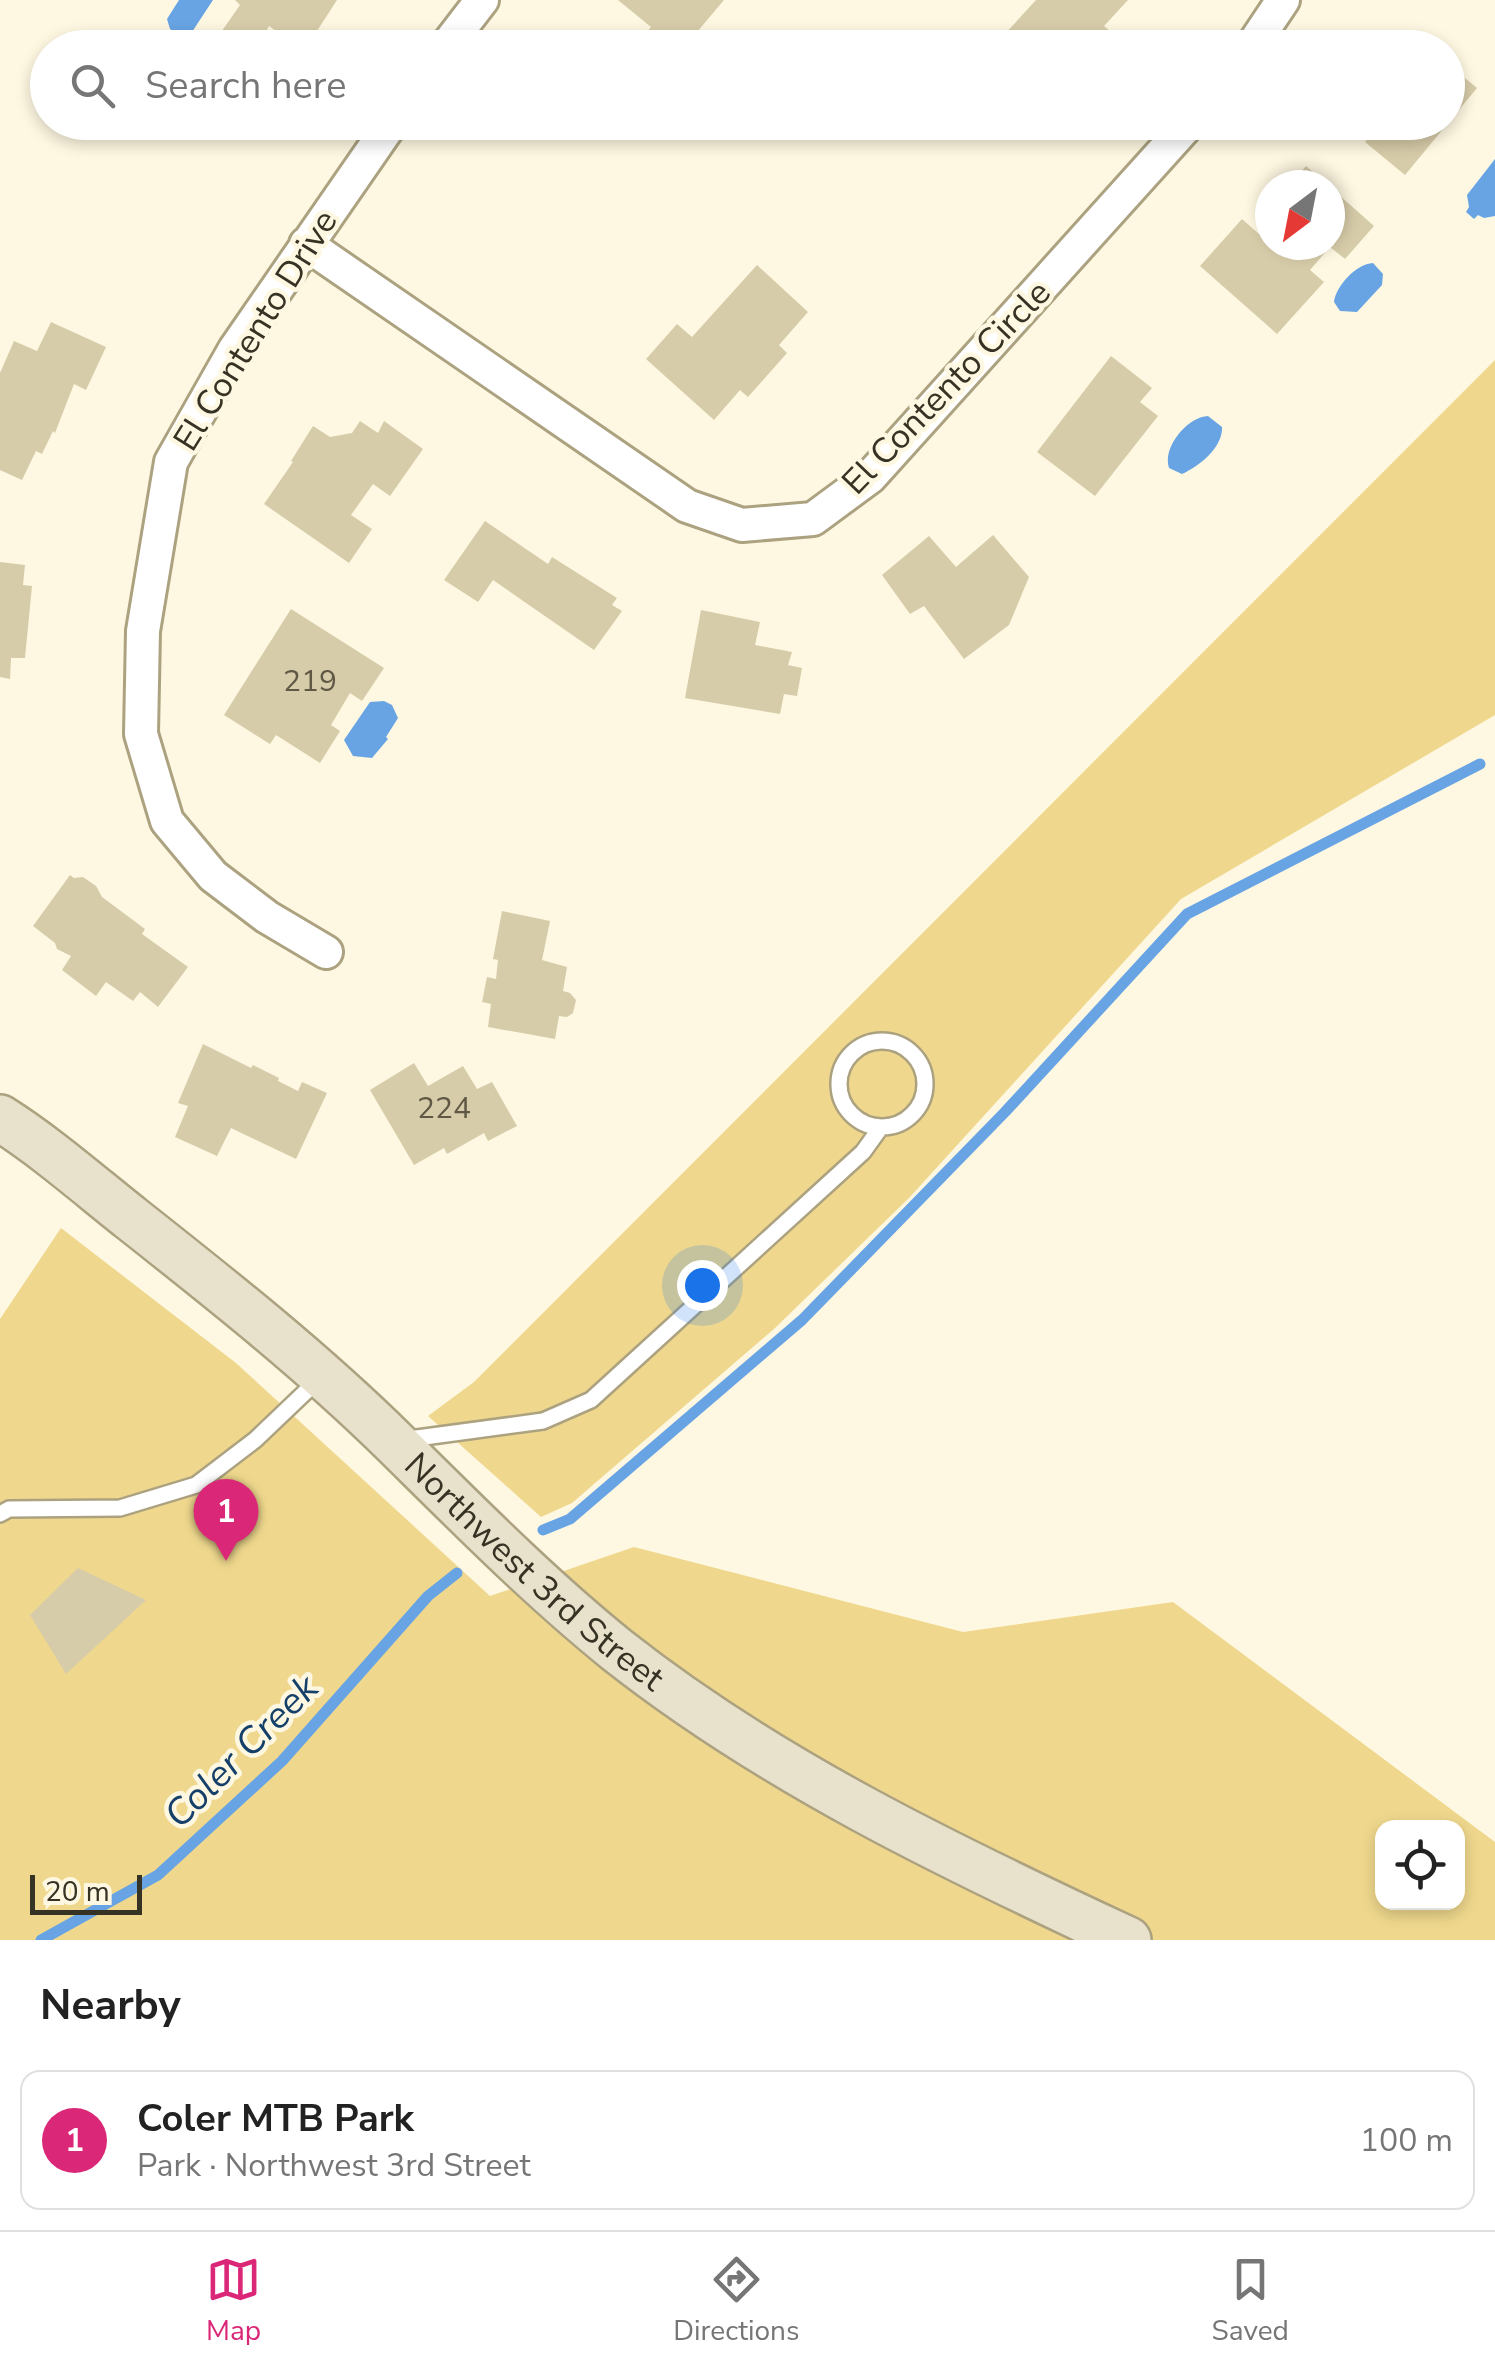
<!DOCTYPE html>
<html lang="en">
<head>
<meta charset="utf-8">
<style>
	:root { --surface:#fff; --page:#f2f2f2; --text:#222; --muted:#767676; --line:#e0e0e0; --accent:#db2777 }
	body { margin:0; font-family:"Nunito Sans",sans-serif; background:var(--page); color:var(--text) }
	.controls { position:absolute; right:30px; bottom:30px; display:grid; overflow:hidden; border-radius:20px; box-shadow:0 5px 15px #0003 }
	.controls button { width:90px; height:90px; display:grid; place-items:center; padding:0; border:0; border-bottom:2px solid var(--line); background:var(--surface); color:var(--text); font:50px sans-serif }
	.compass { position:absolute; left:1255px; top:170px; width:90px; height:90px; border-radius:50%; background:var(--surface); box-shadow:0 5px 15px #0003; rotate:212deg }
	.scale { position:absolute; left:30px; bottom:25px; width:112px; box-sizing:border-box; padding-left:10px; border:5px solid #363224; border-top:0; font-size:28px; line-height:35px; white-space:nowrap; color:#363224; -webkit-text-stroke:8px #fef8e2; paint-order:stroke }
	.you { position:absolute; left:702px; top:1285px; width:35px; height:35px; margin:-25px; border:8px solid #fff; border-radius:50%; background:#1a73e8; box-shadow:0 0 0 15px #1a73e833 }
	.badge { display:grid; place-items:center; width:65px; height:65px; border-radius:50%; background:var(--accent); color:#fff; font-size:32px; font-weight:700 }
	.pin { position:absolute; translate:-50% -82px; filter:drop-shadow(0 2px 5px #0008) }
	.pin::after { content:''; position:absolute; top:52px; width:35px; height:30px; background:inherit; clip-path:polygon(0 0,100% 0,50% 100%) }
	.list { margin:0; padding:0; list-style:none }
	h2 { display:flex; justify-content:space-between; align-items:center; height:130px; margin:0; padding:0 40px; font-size:42px }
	h2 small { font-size:32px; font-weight:400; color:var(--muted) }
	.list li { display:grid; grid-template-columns:65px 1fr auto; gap:30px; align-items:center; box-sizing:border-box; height:140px; margin:0 20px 20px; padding:0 20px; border:2px solid var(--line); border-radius:20px }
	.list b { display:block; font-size:38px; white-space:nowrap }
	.list p { margin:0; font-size:32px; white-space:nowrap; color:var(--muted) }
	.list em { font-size:32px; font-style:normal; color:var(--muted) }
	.icon { flex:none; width:55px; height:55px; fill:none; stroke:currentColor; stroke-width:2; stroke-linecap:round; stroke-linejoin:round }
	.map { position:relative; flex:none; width:1495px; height:1940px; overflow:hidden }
	.search { position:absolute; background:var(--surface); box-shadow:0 5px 15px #0003; left:30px; right:30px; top:30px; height:110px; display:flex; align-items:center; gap:25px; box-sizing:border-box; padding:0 35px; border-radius:55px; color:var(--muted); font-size:38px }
	.sheet { height:290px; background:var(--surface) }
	nav { display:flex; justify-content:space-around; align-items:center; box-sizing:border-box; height:140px; border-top:2px solid var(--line); background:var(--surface); font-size:28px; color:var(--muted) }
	nav a { display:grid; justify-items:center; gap:5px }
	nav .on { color:var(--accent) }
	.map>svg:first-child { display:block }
</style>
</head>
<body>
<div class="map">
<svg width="1495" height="1940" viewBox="0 0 1495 1940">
	<rect width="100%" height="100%" fill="#fef8e2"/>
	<!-- green -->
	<path fill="#efd88d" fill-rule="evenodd" d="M1495 360V715L1181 899 909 1198 774 1329 572 1503 541 1517 428 1416 474 1382Z
		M61 1228 236 1363 490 1596 634 1547 963 1632 1173 1602 1495 1842V1940H0V1319ZM1382 1828H1458V1902H1382Z"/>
	<!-- water -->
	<path fill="#68a4e4" d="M179 0H213L190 35H178L170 29 167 19Z
		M1495 159V216L1484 218 1478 215 1474 219 1466 212 1469 207 1467 195Z
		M1373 263 1383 274 1382 285 1357 312 1340 311 1334 302C1336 286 1356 264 1373 263Z
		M1208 416 1222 427C1223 447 1200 466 1182 474L1169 468C1162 448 1187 417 1208 416Z
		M384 701 392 705 398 718 386 737 388 739 372 758 353 756 344 740 370 702Z"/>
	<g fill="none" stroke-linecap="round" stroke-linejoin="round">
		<!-- stream -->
		<path stroke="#68a4e4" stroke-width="11" d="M543 1530 570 1519 802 1320 1005 1112 1187 914 1480 764
			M41 1940 158 1875 282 1761 428 1596 457 1573"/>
	</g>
	<!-- building -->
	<path fill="#d7cca9" d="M235 0H337L306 48H300L269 26 263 37 272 44 270 48H210L240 5Z
		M618 0H724L697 32 707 41 702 48H635L651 27Z
		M1036 0H1128L1104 26 1117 37 1108 48H992Z
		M1448 64 1477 88 1405 175 1365 142 1381 122H1448Z
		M1306 166 1328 185H1289Z
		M1330 187 1374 226 1345 259 1330 247 1310 270 1324 282 1277 334 1200 266 1242 219 1259 234 1270 222V245H1330Z
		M757 265 808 312 779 345 787 353 748 397 740 390 714 420 646 359 677 324 692 337Z
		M51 322 106 347 86 390 74 384 55 433 53 431 42 454 36 451 22 480 0 470V373L14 341 37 351Z
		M1111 356 1152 388 1140 402 1158 416 1095 496 1037 452Z
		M360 421 378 433 384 421 423 449 390 496 373 484 351 515 372 529 349 563 264 504 293 462 291 461 313 426 330 437 352 433Z
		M485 521 548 564 552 557 617 598 612 605 622 611 594 650 493 580 478 602 444 580Z
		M993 535 1029 577 1009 625 964 659 924 606 910 614 882 575 929 536 956 567Z
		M0 562 25 565 23 585 32 586 25 658H11L10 679 0 677Z
		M291 609 384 668 362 701 350 693 331 725 340 731 320 763 276 735 270 744 224 715Z
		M701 610 760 622 755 645 792 652 788 665 802 668 797 696 784 694 780 714 685 698Z
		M70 875 74 878 83 877 96 886 102 897 145 929 142 934 188 967 158 1007 140 992 133 1001 106 982 96 996 62 970 71 956 57 949 55 943 33 926Z
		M502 911 550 921 542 960 567 967 563 991 570 993 576 1000 573 1013 567 1017 559 1016 555 1039 488 1027 491 1004 482 1002 487 977 496 979 498 960 493 959Z
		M203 1044 251 1068 253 1065 279 1078 278 1081 298 1091 302 1082 327 1093 296 1159 231 1128 217 1156 175 1137 188 1106 178 1103Z
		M414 1063 428 1086 463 1066 477 1089 492 1082 517 1126 488 1141 484 1133 447 1154 444 1148 414 1165 370 1090Z
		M78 1568 146 1600 66 1674 30 1615Z"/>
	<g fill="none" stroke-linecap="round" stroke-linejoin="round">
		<defs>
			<path id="lane" d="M839 1084a43 43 0 1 1 86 0a43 43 0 1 1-86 0Z
				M402 1440 543 1421 591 1400 863 1152 881 1127
				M0 1514 9 1509 120 1508 196 1485 255 1440 319 1379"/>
			<path id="street" d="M445 48 482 0
				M1251 48 1283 0
				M306 244 687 506 742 525 813 519 870 477 1190 122
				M326 952 267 917 213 876 167 821 141 734 143 631 171 462 235 349 392 122"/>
			<g id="secondary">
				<path id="s1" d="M0 1118C46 1147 89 1185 132 1219 222 1290 314 1363 396 1444 467 1514 539 1587 617 1650 770 1771 952 1858 1128 1940"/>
			</g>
		</defs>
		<!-- lane casing -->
		<use href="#lane" stroke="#aca280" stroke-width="20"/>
		<!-- street casing -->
		<use href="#street" stroke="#aca280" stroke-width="38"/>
		<!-- secondary casing -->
		<use href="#secondary" stroke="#aca280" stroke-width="50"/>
		<!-- lane -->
		<use href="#lane" stroke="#fff" stroke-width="15"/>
		<!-- street -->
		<use href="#street" stroke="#fff" stroke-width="32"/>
		<!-- secondary -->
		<use href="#secondary" stroke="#e8e1cb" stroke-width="45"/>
	</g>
	<g text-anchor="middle" stroke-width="9" stroke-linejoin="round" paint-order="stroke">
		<!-- number labels -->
		<g font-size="30" fill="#5e5845">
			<text x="310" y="691">219</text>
			<text x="444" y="1118">224</text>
		</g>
		<!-- street labels -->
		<g font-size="35" fill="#363224" stroke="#fef8e2">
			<text transform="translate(255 330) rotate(-58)" y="12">El Contento Drive</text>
			<text transform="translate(946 387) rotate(-46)" y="12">El Contento Circle</text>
			<text dy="12" stroke="none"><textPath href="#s1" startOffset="702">Northwest 3rd Street</textPath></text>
		</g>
		<!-- water labels -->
		<g font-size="38" font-style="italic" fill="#154069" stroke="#fef8e2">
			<text transform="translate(241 1751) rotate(-45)" y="13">Coler Creek</text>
		</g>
	</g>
</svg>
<div class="controls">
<button><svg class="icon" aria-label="locate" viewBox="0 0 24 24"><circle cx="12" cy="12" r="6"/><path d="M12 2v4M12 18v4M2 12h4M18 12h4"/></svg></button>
</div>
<svg class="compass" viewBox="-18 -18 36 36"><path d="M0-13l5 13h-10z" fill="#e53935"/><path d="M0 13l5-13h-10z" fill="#767676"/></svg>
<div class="scale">20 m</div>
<div class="you"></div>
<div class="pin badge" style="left:226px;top:1561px">1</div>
<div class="search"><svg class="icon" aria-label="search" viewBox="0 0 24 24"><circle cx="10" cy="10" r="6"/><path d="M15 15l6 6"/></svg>Search here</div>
</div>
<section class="sheet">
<h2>Nearby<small></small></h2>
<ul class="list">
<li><span class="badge">1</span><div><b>Coler MTB Park</b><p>Park · Northwest 3rd Street</p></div><em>100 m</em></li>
</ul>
</section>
<nav>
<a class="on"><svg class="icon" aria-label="map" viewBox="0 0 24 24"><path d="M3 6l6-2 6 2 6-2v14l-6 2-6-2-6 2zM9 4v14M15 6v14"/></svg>Map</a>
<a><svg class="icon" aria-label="directions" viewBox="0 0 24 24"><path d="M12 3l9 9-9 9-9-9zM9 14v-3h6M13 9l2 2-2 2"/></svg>Directions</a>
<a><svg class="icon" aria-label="saved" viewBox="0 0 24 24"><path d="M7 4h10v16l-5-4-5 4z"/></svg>Saved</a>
</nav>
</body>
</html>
